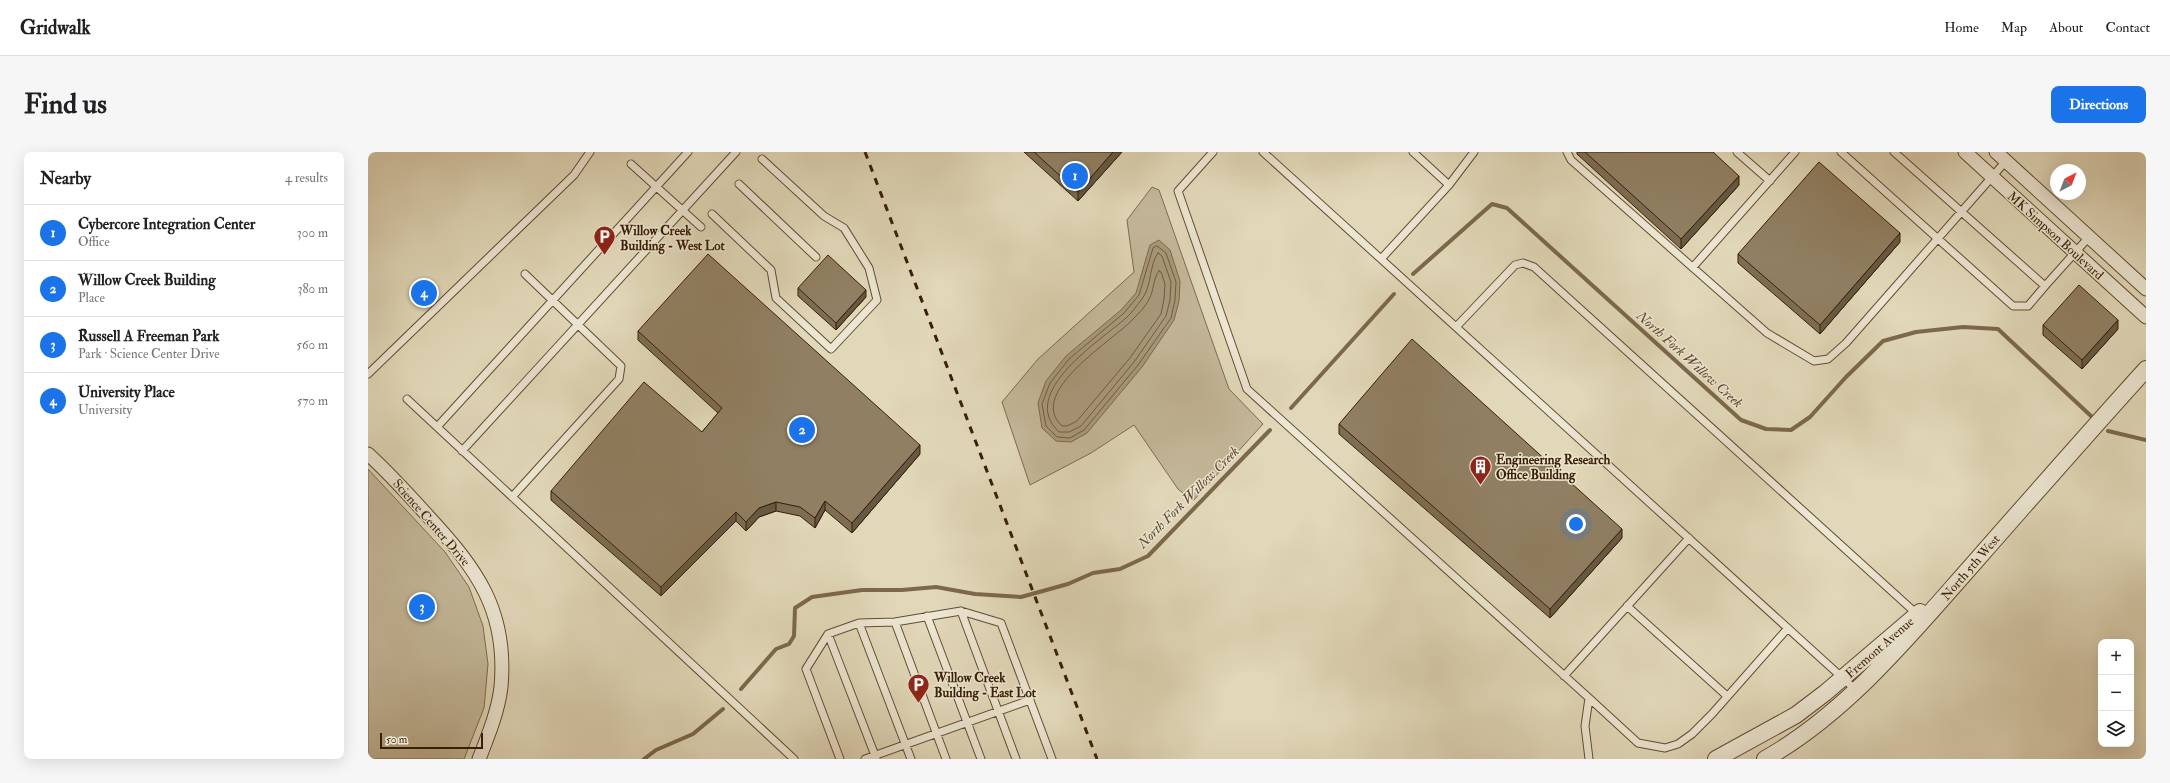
<!DOCTYPE html>
<html lang="en">
<head>
<meta charset="utf-8">
<style>
	:root { --surface:#fff; --page:#f6f6f6; --text:#202124; --muted:#757577; --line:#e0e0e0; --accent:#1a73e8 }
	body { margin:0; font-family:"IM FELL Double Pica",serif; background:var(--page); color:var(--text) }
	.controls { position:absolute; right:12px; bottom:12px; display:grid; overflow:hidden; border-radius:8px; box-shadow:0 4px 16px #0002 }
	.controls button { width:36px; height:36px; display:grid; place-items:center; padding:0; border:0; border-bottom:1px solid var(--line); background:var(--surface); color:var(--text); font:20px sans-serif }
	.compass { position:absolute; left:1682px; top:12px; width:36px; height:36px; border-radius:50%; background:var(--surface); box-shadow:0 4px 16px #0002; rotate:42deg }
	.scale { position:absolute; left:12px; bottom:10px; width:103px; box-sizing:border-box; padding-left:4px; border:2px solid #391e03; border-top:0; font-size:11px; line-height:14px; white-space:nowrap; color:#391e03; -webkit-text-stroke:3px #ece6d2; paint-order:stroke }
	.you { position:absolute; left:1208px; top:372px; width:14px; height:14px; margin:-10px; border:3px solid #fff; border-radius:50%; background:#1a73e8; box-shadow:0 0 0 6px #1a73e833 }
	.badge { display:grid; place-items:center; width:26px; height:26px; border-radius:50%; background:var(--accent); color:#fff; font-size:13px; font-weight:700 }
	.pin { position:absolute; translate:-50% -50%; border:2px solid #fff; box-shadow:0 1px 4px #0006 }
	.list { margin:0; padding:0; list-style:none }
	h2 { display:flex; justify-content:space-between; align-items:center; height:52px; margin:0; padding:0 16px; font-size:17px }
	h2 small { font-size:13px; font-weight:400; color:var(--muted) }
	.list li { display:grid; grid-template-columns:26px 1fr auto; gap:12px; align-items:center; box-sizing:border-box; height:56px; padding:0 16px; border-top:1px solid var(--line) }
	.list b { display:block; font-size:15px; white-space:nowrap }
	.list p { margin:0; font-size:13px; white-space:nowrap; color:var(--muted) }
	.list em { font-size:13px; font-style:normal; color:var(--muted) }
	.icon { flex:none; width:22px; height:22px; fill:none; stroke:currentColor; stroke-width:2; stroke-linecap:round; stroke-linejoin:round }
	.map { position:relative; flex:none; width:1778px; height:607px; overflow:hidden; border-radius:8px }
	header { display:flex; align-items:center; gap:24px; box-sizing:border-box; height:56px; padding:0 20px; background:var(--surface); border-bottom:1px solid var(--line) }
	header strong { font-size:19px }
	nav { display:flex; gap:22px; margin-inline-start:auto; font-size:14px }
	.intro { display:flex; align-items:center; justify-content:space-between; box-sizing:border-box; height:96px; padding:0 24px }
	h1 { margin:0; font-size:28px }
	.button { padding:10px 18px; border-radius:8px; background:var(--accent); color:#fff; font-size:14px; font-weight:700 }
	main { display:flex; gap:24px; padding:0 24px }
	aside { flex:1; background:var(--surface); border-radius:8px; box-shadow:0 4px 16px #0002 }
	.map>svg:first-child { display:block }
</style>
</head>
<body>
<header>
<strong>Gridwalk</strong>
<nav><a>Home</a><a>Map</a><a>About</a><a>Contact</a></nav>
</header>
<div class="intro"><h1>Find us</h1><a class="button">Directions</a></div>
<main>
<aside>
<h2>Nearby<small>4 results</small></h2>
<ul class="list">
<li><span class="badge">1</span><div><b>Cybercore Integration Center</b><p>Office</p></div><em>300 m</em></li>
<li><span class="badge">2</span><div><b>Willow Creek Building</b><p>Place</p></div><em>380 m</em></li>
<li><span class="badge">3</span><div><b>Russell A Freeman Park</b><p>Park · Science Center Drive</p></div><em>560 m</em></li>
<li><span class="badge">4</span><div><b>University Place</b><p>University</p></div><em>570 m</em></li>
</ul>
</aside>
<div class="map">
<svg width="1778" height="607" viewBox="0 0 1778 607">
	<rect width="100%" height="100%" fill="#e1d8b9"/>
	<filter id="stains"><feTurbulence type="fractalNoise" baseFrequency=".005" numOctaves="4"/><feColorMatrix values="0 0 0 0 .2 0 0 0 0 .09 0 0 0 0 .02 0 0 0 .5 -.17"/></filter>
	<radialGradient id="worn" r=".72"><stop offset=".6" stop-color="#630" stop-opacity="0"/><stop offset="1" stop-color="#630" stop-opacity=".3"/></radialGradient>
	<!-- green -->
	<path fill="#c4b89a" stroke="#7e6b4e" d="M784 35 791 38 861 237 895 272 825 349 810 337 766 273 723 301 662 333 634 250 670 207 766 120 759 68Z
		M0 317 77 400 101 435 115 474 120 512 116 556 96 607H0Z"/>
	<!-- water -->
	<path fill="#a8997b" stroke="#7c684b" d="M791 88 802 98 812 129 811 149 806 168 774 215 719 281 703 290 688 289 674 276 670 251 678 229 698 204 753 158 768 141 782 93Z"/>
	<g fill="none" stroke-linecap="round" stroke-linejoin="round">
		<!-- shore -->
		<path stroke="#705c3f" stroke-width="1" d="M789 94 798 101 808 130 807 148 803 166 770 213 716 278 702 286 689 285 678 274 674 252 682 231 701 207 756 161 771 143 785 96Z
			M790 101 794 104 803 130 802 148 798 164 766 210 713 274 701 280H691C649 241 733 188 758 166 764 161 769 153 774 147 784 134 781 113 790 101Z
			M791 119 793 120 797 132 796 147 793 162 762 206 709 269 699 274H694C657 240 748 187 766 166 771 161 778 154 781 147 786 139 785 126 791 119Z"/>
		<!-- stream -->
		<path stroke="#7c684b" stroke-width="4" d="M1045 122 1124 52 1139 56 1373 268 1398 277 1423 278 1442 265 1478 225 1515 189 1548 180 1595 175 1630 177 1723 264
			M923 256 1026 142
			M1740 279 1778 288
			M373 537 408 497 421 492 426 484 427 456 444 445 494 438H534L568 435 607 442 653 445 700 432 725 421 752 417 780 404 902 278
			M276 607 288 598 325 582 355 557"/>
		<defs>
			<path id="service" d="M845 0 810 39 879 237 1221 546 1217 574 1221 607
				M895 0 1013 107
				M1045 0 1081 33 1013 107 1489 539
				M1199 0 1203 8 1399 181 1446 209 1460 207 1478 191 1638 9
				M1369 0 1402 29
				M1473 0 1645 154H1660L1677 134
				M1526 0 1677 134 1721 85
				M263 12 333 75
				M371 32 448 105
				M1081 33 1106 0
				M344 62 403 118 408 146 463 197 509 148 501 116 476 76 456 64 394 7
				M1325 115 1427 0
				M1088 175 1147 113 1155 111 1166 115 1550 463
				M0 222 206 23 222 0
				M39 247 426 607
				M69 275 320 0
				M94 299 368 0
				M144 345 251 227 253 214 157 122
				M1259 454 1359 544
				M593 459 648 607
				M559 464 613 607
				M527 470 578 607
				M491 471 543 607
				M460 482 508 606
				M1196 524 1321 386
				M1221 546 1270 591 1297 596 1310 592 1324 582 1344 562 1420 476
				M472 607 438 517 460 482 491 471 527 470 593 459 633 471 684 607
				M497 607 662 548"/>
			<path id="minor" d="M1597 0 1778 165
				M1628 0 1778 137
				M0 302C21 321 40 342 59 363 108 416 140 458 133 535 130 560 120 584 111 607"/>
			<path id="tertiary" d="M1348 607 1428 563 1457 541 1552 460
				M1397 607C1479 561 1544 481 1606 411 1663 346 1720 281 1778 217"/>
		</defs>
		<!-- service casing -->
		<use href="#service" stroke="#634c30" stroke-width="9"/>
		<!-- minor casing -->
		<use href="#minor" stroke="#634c30" stroke-width="15"/>
		<!-- tertiary casing -->
		<use href="#tertiary" stroke="#634c30" stroke-width="18"/>
		<!-- service -->
		<use href="#service" stroke="#ece6d2" stroke-width="7"/>
		<!-- minor -->
		<use href="#minor" stroke="#ece6d2" stroke-width="13"/>
		<!-- tertiary -->
		<use href="#tertiary" stroke="#ece6d2" stroke-width="16"/>
		<!-- rail -->
		<path stroke="#391e03" stroke-width="3" stroke-dasharray="7 7" stroke-linecap="butt" d="M497 0 729 607"/>
	</g>
	<!-- wall -->
	<path fill="#7c6d54" stroke="#391e03" d="M656 0H754L710 49Z
		M1209 0H1345L1371 33 1313 97 1209 2Z
		M1532 90 1452 182 1370 111V102Z
		M430 136 498 145 468 178 430 144Z
		M1675 173 1750 177 1714 217 1675 183Z
		M270 179 552 302 484 381 457 358 447 376 432 364 408 359 391 365 378 379 368 369 293 444 183 348V339L334 280 350 261 270 188Z
		M971 272 1254 386 1182 466 971 282Z"/>
	<!-- shaded-wall -->
	<path fill="#655945" stroke="#391e03" d="M745 0H754L710 49V40Z
		M1371 24V33L1313 97V87Z
		M1532 81V90L1452 182V173Z
		M498 138V145L468 178V171Z
		M1750 168V177L1714 217V208Z
		M552 293V302L484 381V371Z
		M457 349V358L447 376V366Z
		M408 350V359L391 365 378 379V370L391 356Z
		M368 360V369L293 444V435Z
		M1254 377V386L1182 466V457Z"/>
	<!-- building -->
	<path fill="#907f62" stroke="#391e03" d="M666 0H745L710 40Z
		M1217 0H1345L1371 24 1313 87Z
		M1451 10 1532 81 1452 173 1370 102Z
		M340 102 552 293 484 371 457 349 447 366 432 355 408 350 391 356 378 370 368 360 293 435 183 339 276 230 334 280 354 256 270 179Z
		M460 103 498 138 468 171 430 136Z
		M1711 133 1750 168 1714 208 1675 173Z
		M1044 187 1254 377 1182 457 971 272Z"/>
	<!-- icons -->
	<defs>
		<symbol id="parking-pin" viewBox="-11 -11 22 30"><path d="M0 17L-7.5 6A9.5 9.5 0 1 1 7.5 6Z" fill="#8f2418" stroke="#ece6d2"/><path d="M-3.5-5.5H1a3.5 3.5 0 0 1 0 7H-1V5.5H-3.5ZM-1-3.4V-.6H.8a1.4 1.4 0 0 0 0-2.8Z" fill="#fff"/></symbol>
		<symbol id="building-pin" viewBox="-11 -11 22 30"><path d="M0 17L-7.5 6A9.5 9.5 0 1 1 7.5 6Z" fill="#8f2418" stroke="#ece6d2"/><path d="M-4-6H4V6H1V3H-1V6H-4ZM-2.5-4.3h1.7v1.8h-1.7ZM.8-4.3h1.7v1.8H.8ZM-2.5-1h1.7V.8h-1.7ZM.8-1h1.7V.8H.8Z" fill="#fff"/></symbol>
	</defs>
	<g fill-rule="evenodd">
		<use href="#parking-pin" x="224" y="72" width="25" height="34"/>
		<use href="#building-pin" x="1100" y="302" width="25" height="34"/>
		<use href="#parking-pin" x="538" y="520" width="25" height="34"/>
	</g>
	<g text-anchor="middle" stroke-width="3" stroke-linejoin="round" paint-order="stroke">
		<!-- poi labels -->
		<g font-size="13" font-weight="bold" fill="#391e03" stroke="#ece6d2" text-anchor="start">
			<text x="252" y="83">Willow Creek<tspan x="252" dy="15">Building - West Lot</tspan></text>
			<text x="1128" y="312">Engineering Research<tspan x="1128" dy="15">Office Building</tspan></text>
			<text x="566" y="530">Willow Creek<tspan x="566" dy="15">Building - East Lot</tspan></text>
		</g>
		<!-- street labels -->
		<g font-size="13" fill="#391e03" stroke="#ece6d2">
			<text transform="translate(1688 83) rotate(42)" y="5">MK Simpson Boulevard</text>
			<text transform="translate(64 370) rotate(49)" y="5">Science Center Drive</text>
			<text transform="translate(1602 415) rotate(-49)" y="5">North 5th West</text>
			<text transform="translate(1511 495) rotate(-41)" y="5">Fremont Avenue</text>
		</g>
		<!-- water labels -->
		<g font-size="14" font-style="italic" fill="#60492d" stroke="#ece6d2">
			<text transform="translate(1322 207) rotate(42)" y="5">North Fork Willow Creek</text>
			<text transform="translate(820 345) rotate(-45)" y="5">North Fork Willow Creek</text>
		</g>
	</g>
	<rect width="100%" height="100%" filter="url(#stains)"/>
	<rect width="100%" height="100%" fill="url(#worn)"/>
</svg>
<div class="controls">
<button>+</button>
<button>−</button>
<button><svg class="icon" aria-label="layers" viewBox="0 0 24 24"><path d="M12 4l9 5-9 5-9-5zM3 14l9 5 9-5"/></svg></button>
</div>
<svg class="compass" viewBox="-18 -18 36 36"><path d="M0-13l5 13h-10z" fill="#e53935"/><path d="M0 13l5-13h-10z" fill="#757577"/></svg>
<div class="scale">50 m</div>
<div class="you"></div>
<div class="pin badge" style="left:707px;top:24px">1</div>
<div class="pin badge" style="left:434px;top:278px">2</div>
<div class="pin badge" style="left:54px;top:455px">3</div>
<div class="pin badge" style="left:56px;top:141px">4</div>
</div>
</main>
</body>
</html>
